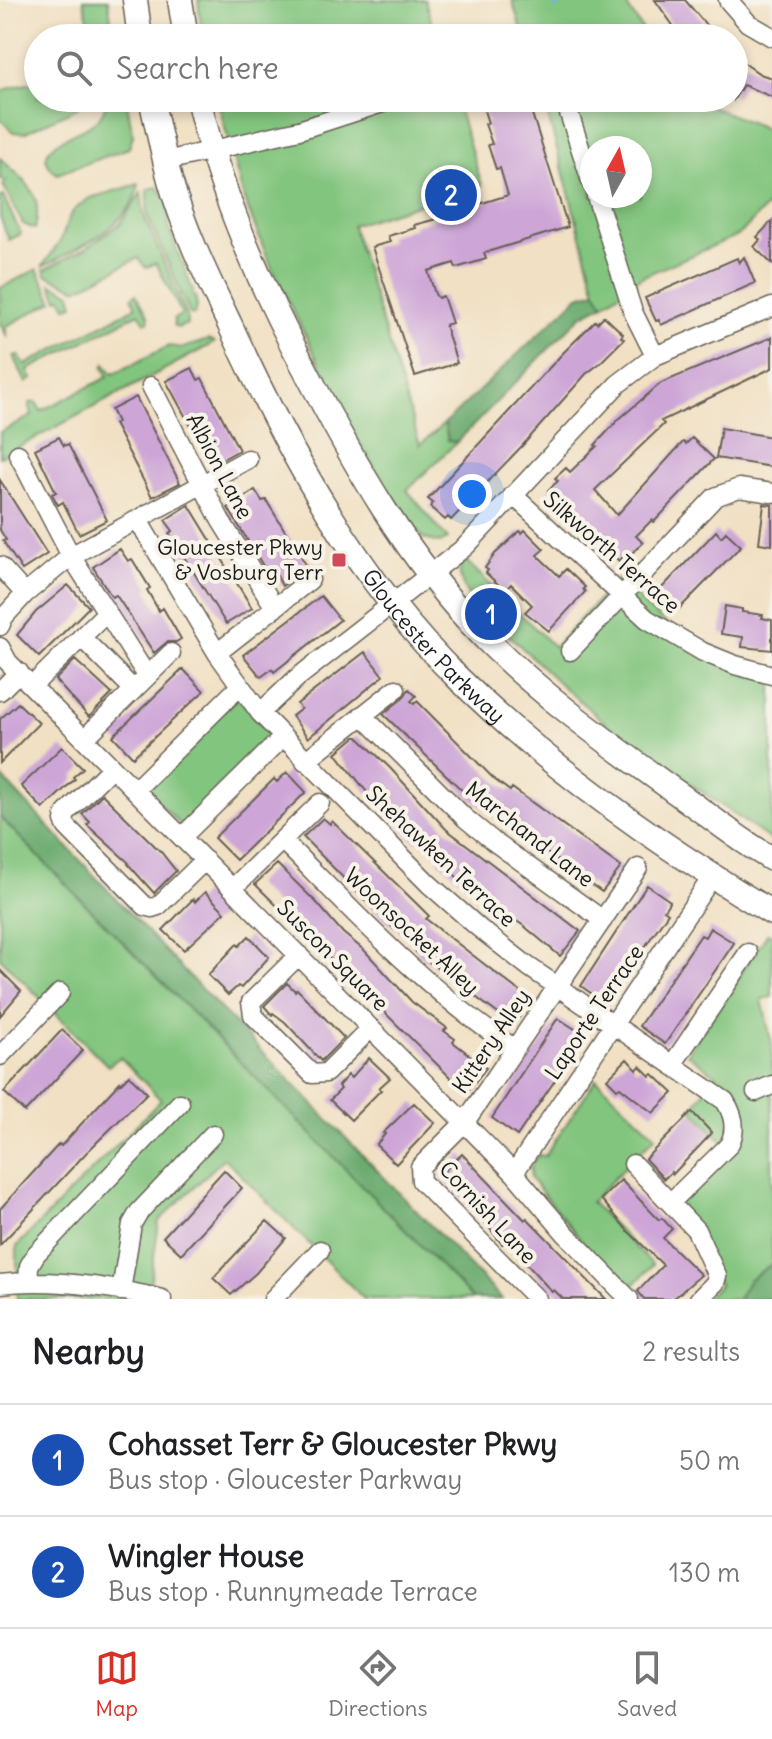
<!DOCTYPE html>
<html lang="en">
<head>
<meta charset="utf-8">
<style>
	:root { --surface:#fff; --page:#f2f2f2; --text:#202124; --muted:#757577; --line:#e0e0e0; --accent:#d93025 }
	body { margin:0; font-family:Delius,sans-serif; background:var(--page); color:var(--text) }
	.compass { position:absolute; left:580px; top:136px; width:72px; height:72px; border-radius:50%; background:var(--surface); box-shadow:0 4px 12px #0003; rotate:8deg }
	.you { position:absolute; left:472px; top:494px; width:28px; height:28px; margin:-20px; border:6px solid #fff; border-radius:50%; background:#1a73e8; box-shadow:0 0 0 12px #1a73e833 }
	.badge { display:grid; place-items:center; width:52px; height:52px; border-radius:50%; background:var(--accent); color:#fff; font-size:26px; font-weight:700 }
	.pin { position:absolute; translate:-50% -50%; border:4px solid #fff; box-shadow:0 2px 8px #0006 }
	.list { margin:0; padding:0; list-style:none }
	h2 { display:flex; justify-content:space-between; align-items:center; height:104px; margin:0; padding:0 32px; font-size:34px }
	h2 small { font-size:26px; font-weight:400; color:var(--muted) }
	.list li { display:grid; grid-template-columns:52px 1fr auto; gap:24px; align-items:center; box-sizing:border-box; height:112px; padding:0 32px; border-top:2px solid var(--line) }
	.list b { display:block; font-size:30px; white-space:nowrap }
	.list p { margin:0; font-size:26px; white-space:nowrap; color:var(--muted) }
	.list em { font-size:26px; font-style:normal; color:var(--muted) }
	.icon { flex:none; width:44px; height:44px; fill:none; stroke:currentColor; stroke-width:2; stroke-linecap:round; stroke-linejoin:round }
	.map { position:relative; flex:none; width:772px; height:1299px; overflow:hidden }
	.search { position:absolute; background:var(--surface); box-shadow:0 4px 12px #0003; left:24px; right:24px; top:24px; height:88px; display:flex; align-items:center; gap:20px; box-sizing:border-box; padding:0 28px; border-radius:44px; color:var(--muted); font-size:30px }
	.sheet { height:328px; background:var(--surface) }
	nav { display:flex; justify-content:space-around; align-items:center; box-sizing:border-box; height:112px; border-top:2px solid var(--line); background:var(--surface); font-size:22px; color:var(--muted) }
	nav a { display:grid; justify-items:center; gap:4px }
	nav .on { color:var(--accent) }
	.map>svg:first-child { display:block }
</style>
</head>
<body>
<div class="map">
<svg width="772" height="1299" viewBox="0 0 772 1299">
	<rect width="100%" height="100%" fill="#f7f3e8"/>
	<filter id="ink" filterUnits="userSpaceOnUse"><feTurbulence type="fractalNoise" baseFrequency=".0125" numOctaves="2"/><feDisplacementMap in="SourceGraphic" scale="16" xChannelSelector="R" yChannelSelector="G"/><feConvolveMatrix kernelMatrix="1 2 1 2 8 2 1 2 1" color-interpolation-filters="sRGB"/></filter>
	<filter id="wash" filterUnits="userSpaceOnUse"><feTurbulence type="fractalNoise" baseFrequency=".006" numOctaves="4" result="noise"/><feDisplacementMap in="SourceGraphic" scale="32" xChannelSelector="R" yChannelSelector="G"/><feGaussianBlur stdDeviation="1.8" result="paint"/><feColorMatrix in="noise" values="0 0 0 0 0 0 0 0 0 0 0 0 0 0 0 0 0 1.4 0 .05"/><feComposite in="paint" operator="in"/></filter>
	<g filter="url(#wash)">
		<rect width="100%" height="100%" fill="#f1e0c3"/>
		<!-- green -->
		<path fill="#82c57e" stroke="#4f704d" stroke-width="2" fill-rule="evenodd" d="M83 0H108L114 38H93Z
			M198 0H425L436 38H202Z
			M512 0H623L648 38H524Z
			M38 81V98H84L77 108 24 133 13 132 0 119V94L7 89Z
			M107 98H126L133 135 129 148 57 174C23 147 80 134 96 121 103 115 105 107 107 98Z
			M217 98H455L482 185 352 225 420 445 445 423 448 441 457 442 407 490 448 539 440 543 424 539 396 503 354 434 270 264 244 199Z
			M543 98H704L714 108 772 131V201L739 235 641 277 604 304 596 291ZM592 148H640V196H592Z
			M0 158C25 182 44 191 35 229L23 224 3 185 6 181 0 179Z
			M139 184C131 227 76 249 42 267L61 240 70 215 77 207 90 198Z
			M157 187 168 200 169 229 193 291 192 295 195 296 197 306 194 315 190 314 147 215 148 189Z
			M141 193 144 216 187 316V324L178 328 174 326V319L182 314 156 263 146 268 138 258 77 289 46 275 44 270 86 248 120 224Z
			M3 196 21 234 9 240 0 217V197Z
			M37 269 53 301 5 327 8 338 0 323V288Z
			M51 284 71 293 74 305 66 307 61 298 58 299Z
			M136 294 149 317 148 322H145L139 313 28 370 32 379 26 383 14 356 18 355 25 365 136 307 132 297Z
			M208 340 214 343 0 457V432L32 416 29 403 36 402 41 411 108 377 103 367 105 364 113 374 169 346 183 348Z
			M463 558 554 647 619 578 648 609 683 636 772 669V841L609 726 562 686 471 599C461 585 456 574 463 558Z
			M236 698 240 699 272 735V741L188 825 180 824 147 791V784Z
			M0 817 473 1299H364L224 1158 159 1221 148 1299H17V1246L161 1100 120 1057 108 1066 0 958Z
			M768 933 772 936V997L762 999 772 1045V1264L749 1280 738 1299H705L719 1285 678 1201 731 1151 692 1109 716 1075 687 1054Z
			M596 1079 656 1136 591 1202 653 1265 628 1291 592 1253 531 1179C529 1169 531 1161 539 1155L545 1156Z"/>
		<!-- forest -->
		<path fill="#69aa6d" stroke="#426344" stroke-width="2" d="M596 291 604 304 581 316 457 442 448 441 445 423 579 296Z
			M0 775 180 967 502 1299H473L0 817Z
			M772 1264V1299H738L749 1280Z"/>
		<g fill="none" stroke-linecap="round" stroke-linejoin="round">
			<!-- stream -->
			<path stroke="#72b1e5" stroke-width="5" d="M556 6 566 0"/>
		</g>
		<g id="blocks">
			<!-- building -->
			<path fill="#cda6d7" d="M655 0H685L707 26 704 28 711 38H682Z
				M734 56 760 74 772 78V97L743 85 734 99Z
				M480 98H527L568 227 484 253 486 259 456 268 454 263 428 271 435 294 438 298 443 296 452 323 445 325 457 363 415 376 372 247 390 242 388 236 415 228 414 225 474 209 473 206 508 195 500 168 496 169 488 145 492 144 485 124 488 123Z
				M772 221V264L754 247 760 240 757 237Z
				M744 257 755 283 661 325 659 320 656 321 645 298 737 258 739 263Z
				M604 316 623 334 621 337 624 339 599 364 586 374 522 446 451 520 448 517 445 520 430 507 433 503 428 499 563 353 595 321 597 323Z
				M772 337V368L661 421 664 424 595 490 617 515 683 442 686 444 692 438 714 459 654 522 652 520 636 536 643 543 624 560 622 558 619 561 573 514 570 516 548 490 558 481 555 478 566 468 570 472 597 446 595 445 618 420 661 383Z
				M192 368 198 380 202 378 239 450 212 465 166 381Z
				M136 397 180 483 152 497 114 424 117 422 111 410Z
				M721 428 772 437V467L716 458Z
				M59 437 64 446 68 444 107 520 79 534 63 502 58 505 52 494 56 492 35 449Z
				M0 480 47 554 22 570 3 541 6 540 0 530Z
				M255 490 262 501 266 500 308 568 282 586 277 576 271 579 228 508Z
				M764 504 772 505V545L759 543Z
				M189 505 252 608 226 624 169 533 173 531 165 520Z
				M525 530 544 549 537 555 556 573 559 576 566 569 585 587 583 589 585 592 549 631 525 612 532 605 511 584 505 591 486 573 488 570 485 568 495 554 520 531 522 533Z
				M716 531 721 537 726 532 741 546 677 611 658 592Z
				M120 549 128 561 132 559 150 588 147 590 159 611 163 608 181 639 176 642H167L154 653 116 595 112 597 93 567Z
				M68 585 89 607 39 657 17 635 36 612Z
				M321 596 340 620 274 672 272 669 261 677 243 655Z
				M725 606 742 609V612L763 615 762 618 772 620V650L742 647 743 637 721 634Z
				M365 652 383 676 308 738 292 716 301 709 297 704Z
				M75 660 112 694 89 717 55 680Z
				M183 669 204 691 133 757 113 736Z
				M409 689 416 696 411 701 414 704 417 701 495 780 510 791 512 788 621 867 602 892 470 798 383 714 403 698Z
				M18 703 39 723 0 763V719Z
				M355 737H358L390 768 446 829 580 931 560 956 524 926 483 899 438 861 441 858 419 840 416 842 367 792 336 753Z
				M62 747 83 768 73 777 75 779 43 809 21 786Z
				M287 772 306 792 236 860 214 838 274 779 277 782Z
				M102 794 161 852 176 871 154 893 128 864 129 863 87 825 90 822 82 814Z
				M323 818 330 824 332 821 418 905 429 916 426 919 532 1001 513 1025 416 952 418 950 397 928 395 929 378 913 303 837Z
				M277 864 317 903 343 933 365 951 412 1002 447 1028 444 1031 455 1039 453 1042 486 1068 466 1093 255 884Z
				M647 885 670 901 664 910 668 913 606 1004 581 986Z
				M205 892 225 912 184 950 163 930 193 899 195 902Z
				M710 928 734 943 665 1044 639 1026 701 935 705 937Z
				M249 936 269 957 241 988 238 986 228 995 208 975 237 944 239 946Z
				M0 970 21 991 0 1016Z
				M287 983 295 991 297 989 344 1038 321 1061 285 1022 273 1013 272 1015 264 1006Z
				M558 1018 581 1033 575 1042 579 1045 517 1136 492 1118Z
				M62 1030 83 1050 25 1112 4 1092Z
				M369 1058 390 1078 379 1088 381 1090 351 1120 330 1100 341 1089 338 1086 348 1075 351 1078Z
				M627 1059 637 1070 640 1066 650 1076 653 1074 673 1093 653 1113 620 1087 617 1089 607 1079Z
				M129 1075 147 1093 86 1153 0 1245V1209L59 1144 61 1146 120 1082 121 1083Z
				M414 1103 435 1123 396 1164 376 1145 385 1134 383 1133Z
				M692 1112 712 1133 673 1174 671 1172 664 1179 645 1159Z
				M462 1154 525 1220 527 1218 606 1299H563L554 1290 552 1292 506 1241 502 1244 479 1215 439 1176Z
				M224 1170 242 1188 181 1254 163 1237Z
				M621 1180 659 1220 662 1218 672 1229 663 1238 701 1275 673 1299H644L638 1291 663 1265 628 1231 601 1199Z
				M267 1221 286 1238 256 1273 231 1295 213 1278Z"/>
		</g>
	</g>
	<g filter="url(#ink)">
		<use href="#blocks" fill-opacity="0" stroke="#676156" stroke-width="2"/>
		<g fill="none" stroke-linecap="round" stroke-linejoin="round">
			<defs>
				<path id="street" d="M728 0 748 23 772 37
					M564 98 592 184
					M166 161 299 130 398 98
					M596 196 633 312 655 356
					M151 386 221 521 275 608
					M18 454 71 556 147 676
					M513 495 647 619 703 652 735 665 772 675
					M138 520 217 653 260 713 429 884 479 928 529 967 725 1101C734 1115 737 1130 729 1145L670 1203
					M0 566 25 594
					M0 626 4 617 25 594 71 556 248 459
					M81 637 134 690
					M0 647 8 662 514 1173 565 1233 629 1299
					M570 651 715 497 739 488 772 493
					M217 653 310 580
					M32 686 107 612
					M0 691 19 672
					M260 713 297 678 465 547 618 384 655 356 772 307
					M362 715 465 818 493 841 603 920
					M84 739 171 653
					M305 761 396 689
					M112 767 66 813 64 821 67 827 145 906 152 908 158 906 205 860
					M135 790 239 687
					M182 837 282 738
					M282 840C356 914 427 991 515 1049
					M233 888 320 803
					M299 955 251 1002 253 1015 312 1074 326 1073 371 1028
					M0 1056 60 993
					M672 1065 748 953
					M756 1092 772 1085
					M633 1164 696 1230 717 1276 715 1283 699 1299
					M514 1173 712 877
					M28 1282 29 1266 36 1254 180 1103
					M0 1284C53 1278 111 1287 162 1299
					M121 1291 132 1224 139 1212 213 1134
					M273 1299 320 1250
					M537 1299 421 1181 420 1167 465 1122 638 868"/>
				<g id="secondary">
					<path d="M135 0 140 38"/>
					<path d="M180 0 186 38"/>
					<path id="s1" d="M151 98C157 125 163 153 170 180 184 230 208 279 230 325 288 452 358 580 458 678 550 769 661 846 772 913"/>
					<path d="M198 98C220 193 258 281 304 367 354 464 408 560 485 638 542 696 607 742 673 790 706 813 737 839 772 859"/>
				</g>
			</defs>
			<!-- street casing -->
			<use href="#street" stroke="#676156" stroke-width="21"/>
			<!-- secondary casing -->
			<use href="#secondary" stroke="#676156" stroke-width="27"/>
			<!-- street -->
			<use href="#street" stroke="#fff" stroke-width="18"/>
			<!-- secondary -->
			<use href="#secondary" stroke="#fff" stroke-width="24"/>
		</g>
	</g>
	<!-- markers -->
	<rect fill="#d1495b" stroke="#f7f3e8" stroke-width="3" x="331" y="552" width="16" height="16" rx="4"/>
	<g text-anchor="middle" stroke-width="8" stroke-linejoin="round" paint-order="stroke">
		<!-- street labels -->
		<g font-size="22" fill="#1c1c1c" stroke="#f7f3e8">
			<text transform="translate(220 466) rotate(62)" y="8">Albion Lane</text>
			<text transform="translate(612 552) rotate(41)" y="8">Silkworth Terrace</text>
			<text dy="8" stroke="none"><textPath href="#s1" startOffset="624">Gloucester Parkway</textPath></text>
			<text transform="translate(530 834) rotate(38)" y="8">Marchand Lane</text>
			<text transform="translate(441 856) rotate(43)" y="8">Shehawken Terrace</text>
			<text transform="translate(412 931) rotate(43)" y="8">Woonsocket Alley</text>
			<text transform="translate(333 955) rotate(45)" y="8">Suscon Square</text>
			<text transform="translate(594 1012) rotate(-56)" y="8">Laporte Terrace</text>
			<text transform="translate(491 1041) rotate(-56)" y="8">Kittery Alley</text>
			<text transform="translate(488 1212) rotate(47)" y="8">Cornish Lane</text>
		</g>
		<!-- poi labels -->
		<g font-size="22" fill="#1c1c1c" stroke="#f7f3e8" text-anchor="end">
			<text x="323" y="555">Gloucester Pkwy<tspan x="323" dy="25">&amp; Vosburg Terr</tspan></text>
		</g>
	</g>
</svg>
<svg class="compass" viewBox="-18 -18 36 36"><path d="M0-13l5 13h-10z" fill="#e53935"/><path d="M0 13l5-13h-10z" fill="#757577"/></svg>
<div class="you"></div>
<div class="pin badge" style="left:491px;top:614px;background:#1a4fb4">1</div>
<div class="pin badge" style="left:451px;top:195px;background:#1a4fb4">2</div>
<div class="search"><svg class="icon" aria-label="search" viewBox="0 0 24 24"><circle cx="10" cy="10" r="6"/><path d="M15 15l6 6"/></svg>Search here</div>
</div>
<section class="sheet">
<h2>Nearby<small>2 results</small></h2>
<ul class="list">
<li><span class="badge" style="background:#1a4fb4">1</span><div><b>Cohasset Terr &amp; Gloucester Pkwy</b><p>Bus stop · Gloucester Parkway</p></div><em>50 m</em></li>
<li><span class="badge" style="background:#1a4fb4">2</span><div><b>Wingler House</b><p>Bus stop · Runnymeade Terrace</p></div><em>130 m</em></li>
</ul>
</section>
<nav>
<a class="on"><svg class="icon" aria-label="map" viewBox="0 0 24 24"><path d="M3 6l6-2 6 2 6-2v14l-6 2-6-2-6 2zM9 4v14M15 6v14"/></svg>Map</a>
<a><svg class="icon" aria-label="directions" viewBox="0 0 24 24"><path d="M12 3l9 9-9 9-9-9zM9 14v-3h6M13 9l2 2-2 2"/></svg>Directions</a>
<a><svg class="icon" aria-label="saved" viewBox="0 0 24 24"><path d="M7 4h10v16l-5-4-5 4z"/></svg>Saved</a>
</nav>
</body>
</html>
